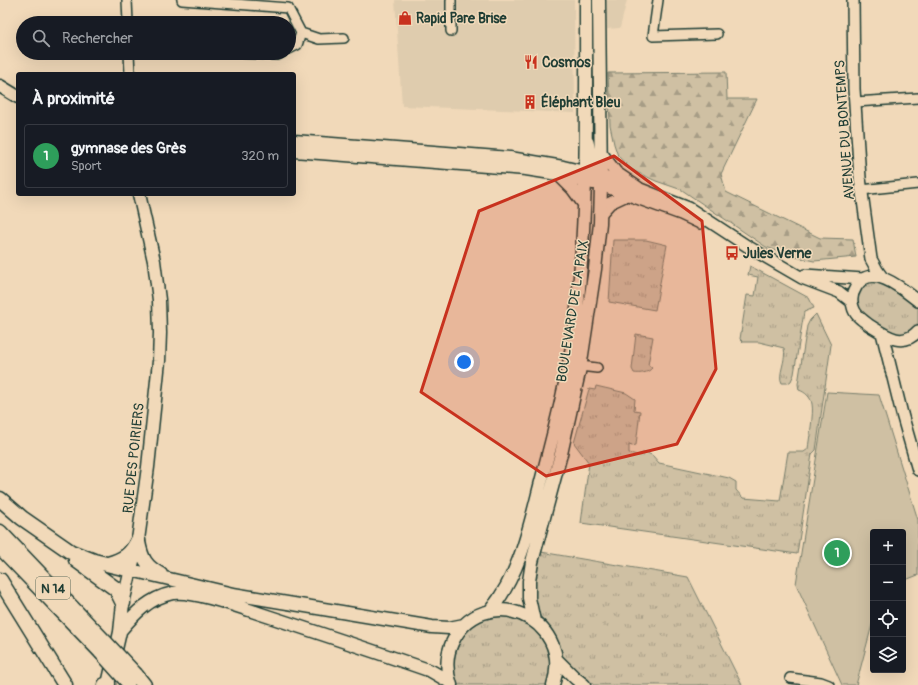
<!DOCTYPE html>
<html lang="fr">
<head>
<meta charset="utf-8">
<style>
	:root { --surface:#171b24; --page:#242831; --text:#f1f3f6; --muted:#9ea1a6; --line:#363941; --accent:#c8321e }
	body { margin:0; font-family:Pangolin,sans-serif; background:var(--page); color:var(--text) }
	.controls { position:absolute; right:12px; bottom:12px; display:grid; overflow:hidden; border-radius:4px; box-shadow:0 4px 16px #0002 }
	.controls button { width:36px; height:36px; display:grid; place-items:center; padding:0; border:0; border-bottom:1px solid var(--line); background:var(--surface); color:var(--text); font:20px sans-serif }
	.you { position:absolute; left:464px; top:362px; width:14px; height:14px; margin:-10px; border:3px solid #fff; border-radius:50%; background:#1a73e8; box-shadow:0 0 0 6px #1a73e833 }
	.badge { display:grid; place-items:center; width:26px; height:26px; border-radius:50%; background:var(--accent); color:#fff; font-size:13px; font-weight:700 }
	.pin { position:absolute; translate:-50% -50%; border:2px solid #fff; box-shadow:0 1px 4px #0006 }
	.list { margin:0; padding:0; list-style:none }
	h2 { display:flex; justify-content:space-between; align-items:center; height:52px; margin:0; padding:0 16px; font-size:17px }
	h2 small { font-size:13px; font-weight:400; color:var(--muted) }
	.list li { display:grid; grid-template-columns:26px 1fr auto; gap:12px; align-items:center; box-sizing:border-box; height:64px; margin:0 8px 8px; padding:0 8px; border:1px solid var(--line); border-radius:4px }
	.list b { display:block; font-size:15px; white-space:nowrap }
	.list p { margin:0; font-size:13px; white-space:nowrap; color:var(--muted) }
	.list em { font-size:13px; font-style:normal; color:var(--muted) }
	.icon { flex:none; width:22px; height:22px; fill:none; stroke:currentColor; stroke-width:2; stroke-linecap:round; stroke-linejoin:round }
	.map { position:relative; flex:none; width:918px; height:685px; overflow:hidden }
	.search { position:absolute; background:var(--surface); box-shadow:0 4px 16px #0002; left:16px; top:16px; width:280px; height:44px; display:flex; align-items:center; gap:10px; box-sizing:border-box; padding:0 14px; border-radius:22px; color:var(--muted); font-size:15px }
	.panel { position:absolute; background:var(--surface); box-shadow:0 4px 16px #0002; left:16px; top:72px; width:280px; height:124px; border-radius:4px }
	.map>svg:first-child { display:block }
</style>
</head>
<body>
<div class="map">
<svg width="918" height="685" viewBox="0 0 918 685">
	<defs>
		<pattern id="grass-tufts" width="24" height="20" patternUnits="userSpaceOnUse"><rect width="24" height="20" fill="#cfc0a3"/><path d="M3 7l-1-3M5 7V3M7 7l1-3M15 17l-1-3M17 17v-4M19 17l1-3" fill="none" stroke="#a79d86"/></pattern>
		<pattern id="forest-firs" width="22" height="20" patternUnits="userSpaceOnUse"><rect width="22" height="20" fill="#cfc0a3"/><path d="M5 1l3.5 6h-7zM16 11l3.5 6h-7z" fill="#a79d86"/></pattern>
	</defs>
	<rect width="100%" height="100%" fill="#f1d9b9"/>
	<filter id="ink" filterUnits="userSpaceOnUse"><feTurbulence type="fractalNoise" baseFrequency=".025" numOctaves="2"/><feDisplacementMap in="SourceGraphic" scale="8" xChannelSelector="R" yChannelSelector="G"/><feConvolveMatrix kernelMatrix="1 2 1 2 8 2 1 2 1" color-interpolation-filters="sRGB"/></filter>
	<g filter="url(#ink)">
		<!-- built -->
		<path fill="#dfccae" d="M395 0H574L575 113 402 106Z
			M607 0H627L620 28 607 29Z"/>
		<!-- grass -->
		<path fill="url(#grass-tufts)" stroke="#777e6c" d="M613 240H646L667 245 655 310 609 302Z
			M750 266 809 298 814 308 804 312 794 374 791 381 788 383H782C777 375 787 360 784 348L759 342H743L740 339 747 295 755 296 758 277 748 275Z
			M879 279 918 306V325L908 335H894L861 314 856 304 860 286 864 283Z
			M816 314 831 345 816 450 812 454 797 554 581 523 589 463 574 443 589 389 595 390 596 386 626 393 635 399 634 410 640 411 636 445 632 446 629 445V453L637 455 646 452 653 456 659 463 729 478 736 482V490L743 498 780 501 788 452H804L808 449C809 439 814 413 812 404 811 397 805 392 799 390L798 384 807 326 810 320Z
			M636 334 653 337 648 365 652 368C648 373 640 374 634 373L632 369Z
			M541 552 688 577 742 685H594L571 668 564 659 548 628 539 614 535 603 533 590Z
			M506 616 524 621 539 633 549 651 551 670 546 685H458C446 659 461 628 487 619 493 617 500 617 506 616Z"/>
		<!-- forest -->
		<path fill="url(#forest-firs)" stroke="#777e6c" d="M726 72 727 99H757L721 174 726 192 820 238 853 239 856 257 814 261 791 256 766 247 682 190 656 181 632 170 618 156 614 144 610 125 608 73Z"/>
		<!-- garden -->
		<path fill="#cfc0a3" stroke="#777e6c" d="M827 392 879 395 918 520V575L903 581V532H873V621L856 685H842L796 584Z"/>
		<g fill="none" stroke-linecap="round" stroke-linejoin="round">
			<defs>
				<path id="minor" d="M127 0 128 23
					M182 0 288 8
					M658 0 653 36 717 34
					M288 8 301 33 319 39 344 38
					M451 31V0
					M289 49 297 45 301 33
					M129 53 130 74
					M241 53 278 55 282 53
					M855 102 918 98
					M861 190 918 184
					M580 366 597 368
					M790 678 821 682 829 685"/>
				<path id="tertiary" d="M853 0 854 89 860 178 871 259 877 270 882 277
					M588 142 594 169 601 185 681 214 700 223
					M601 176 638 188 689 208 747 246 802 278 839 292 852 302
					M600 214 610 203 627 195
					M805 275 863 279
					M918 301C903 289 870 261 856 287 852 293 851 301 853 307 855 316 863 320 869 325 885 335 902 349 918 331
					M882 333 902 414 918 470"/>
				<path id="secondary" d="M0 86 18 97
					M294 141 510 158 563 167 593 174
					M294 151 526 169 558 174 593 183
					M601 153 616 173 638 188
					M559 175 573 189 584 204
					M139 542C142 558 146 566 161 574
					M131 570 233 594 432 627 449 628 464 625
					M490 611C521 573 530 524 542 478 555 428 568 378 575 327 588 218 586 109 586 0
					M534 621 529 598V581L532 562 561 454 580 368 595 269 600 223 601 185 599 0
					M120 631C135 613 149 598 173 593 193 590 238 606 258 613 316 632 374 651 431 671L450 682
					M556 659 575 678 584 685
					M108 684 120 632 123 603 138 540 148 467 159 361 160 333 159 300 154 261 139 194
					M451 685C446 672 446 656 452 643 481 579 575 617 553 685"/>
				<path id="trunk" d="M0 499 22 518 71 552 94 561 131 570
					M0 532 106 643
					M0 547 101 652
					M76 560 116 589 123 603
					M108 564C123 560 131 555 138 540
					M0 580 65 685
					M136 675 144 685
					M105 685 108 684"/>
			</defs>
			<!-- minor casing -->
			<use href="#minor" stroke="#1f3d34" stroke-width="12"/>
			<!-- tertiary casing -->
			<use href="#tertiary" stroke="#1f3d34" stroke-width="14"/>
			<!-- secondary casing -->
			<use href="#secondary" stroke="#1f3d34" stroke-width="15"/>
			<!-- trunk casing -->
			<use href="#trunk" stroke="#1f3d34" stroke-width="17"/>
			<!-- minor -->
			<use href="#minor" stroke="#f1d9b9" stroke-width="9"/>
			<!-- tertiary -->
			<use href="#tertiary" stroke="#f1d9b9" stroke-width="11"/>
			<!-- secondary -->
			<use href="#secondary" stroke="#f1d9b9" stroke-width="12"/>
			<!-- trunk -->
			<use href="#trunk" stroke="#f1d9b9" stroke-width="14"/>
			<defs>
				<path id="trunk-bridge" d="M106 643 136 675
					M101 652 128 682"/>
			</defs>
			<!-- trunk-bridge casing -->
			<use href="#trunk-bridge" stroke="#1f3d34" stroke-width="17" stroke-linecap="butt"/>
			<!-- trunk-bridge -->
			<use href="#trunk-bridge" stroke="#f1d9b9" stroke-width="14"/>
		</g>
	</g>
	<!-- marked area -->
	<path fill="#c8321e" fill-opacity="0.2" stroke="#c8321e" stroke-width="3" stroke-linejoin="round" d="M614 156 702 221 716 369 677 444 546 476 421 392 479 211Z"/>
	<!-- icons -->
	<defs>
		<symbol id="shop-bare" viewBox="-9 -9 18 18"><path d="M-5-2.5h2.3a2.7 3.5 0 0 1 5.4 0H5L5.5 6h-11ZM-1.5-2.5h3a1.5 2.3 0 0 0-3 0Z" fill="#c8321e" stroke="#f1d9b9" stroke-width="2.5" paint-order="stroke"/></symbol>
		<symbol id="restaurant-bare" viewBox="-9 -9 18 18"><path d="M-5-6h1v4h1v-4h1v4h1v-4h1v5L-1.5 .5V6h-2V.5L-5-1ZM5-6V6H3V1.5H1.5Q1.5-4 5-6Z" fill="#c8321e" stroke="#f1d9b9" stroke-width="2.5" paint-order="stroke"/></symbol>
		<symbol id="building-bare" viewBox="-9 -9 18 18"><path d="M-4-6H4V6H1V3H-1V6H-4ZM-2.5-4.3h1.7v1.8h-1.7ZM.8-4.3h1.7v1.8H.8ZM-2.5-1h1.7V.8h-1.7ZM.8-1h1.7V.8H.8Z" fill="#c8321e" stroke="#f1d9b9" stroke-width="2.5" paint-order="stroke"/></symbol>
		<symbol id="bus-bare" viewBox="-9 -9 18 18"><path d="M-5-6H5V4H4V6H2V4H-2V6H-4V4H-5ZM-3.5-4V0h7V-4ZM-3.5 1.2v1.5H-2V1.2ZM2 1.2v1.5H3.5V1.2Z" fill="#c8321e" stroke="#f1d9b9" stroke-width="2.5" paint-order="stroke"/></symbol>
	</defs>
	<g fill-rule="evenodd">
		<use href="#shop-bare" x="395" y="8" width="20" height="20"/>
		<use href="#restaurant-bare" x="521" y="52" width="20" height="20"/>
		<use href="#building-bare" x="520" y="92" width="20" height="20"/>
		<use href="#bus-bare" x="722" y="243" width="20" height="20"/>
	</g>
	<g text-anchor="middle" stroke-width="3" stroke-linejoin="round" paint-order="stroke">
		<!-- shield labels -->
		<rect fill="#f1d9b9" stroke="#5e6c5c" stroke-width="1" x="36" y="577" width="34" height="22" rx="3"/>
		<g font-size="13" font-weight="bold" fill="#1f3d34">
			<text x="53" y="593">N 14</text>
		</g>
		<!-- poi labels -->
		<g font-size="14" font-weight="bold" fill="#1f3d34" stroke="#f1d9b9" text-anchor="start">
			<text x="416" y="23">Rapid Pare Brise</text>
			<text x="542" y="67">Cosmos</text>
			<text x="541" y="107">Éléphant Bleu</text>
			<text x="743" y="258">Jules Verne</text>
		</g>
		<!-- street labels -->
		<g font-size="14" fill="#1f3d34" stroke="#f1d9b9">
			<text transform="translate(844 130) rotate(-94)" y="5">AVENUE DU BONTEMPS</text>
			<text transform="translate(572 311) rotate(-81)" y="5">BOULEVARD DE LA PAIX</text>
			<text transform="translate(133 458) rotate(-84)" y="5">RUE DES POIRIERS</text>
		</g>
	</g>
</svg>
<div class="controls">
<button>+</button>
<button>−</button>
<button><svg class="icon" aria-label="locate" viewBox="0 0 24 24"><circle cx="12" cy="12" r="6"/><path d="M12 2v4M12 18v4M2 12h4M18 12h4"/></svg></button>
<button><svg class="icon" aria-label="layers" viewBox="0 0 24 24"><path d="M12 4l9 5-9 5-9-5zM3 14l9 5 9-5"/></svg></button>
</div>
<div class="you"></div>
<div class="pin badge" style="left:837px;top:553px;background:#2e9e5b">1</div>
<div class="search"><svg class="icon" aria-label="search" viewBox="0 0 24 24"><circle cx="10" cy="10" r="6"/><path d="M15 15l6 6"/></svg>Rechercher</div>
<section class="panel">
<h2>À proximité<small></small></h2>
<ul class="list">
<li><span class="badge" style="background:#2e9e5b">1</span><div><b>gymnase des Grès</b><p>Sport</p></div><em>320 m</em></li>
</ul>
</section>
</div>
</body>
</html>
